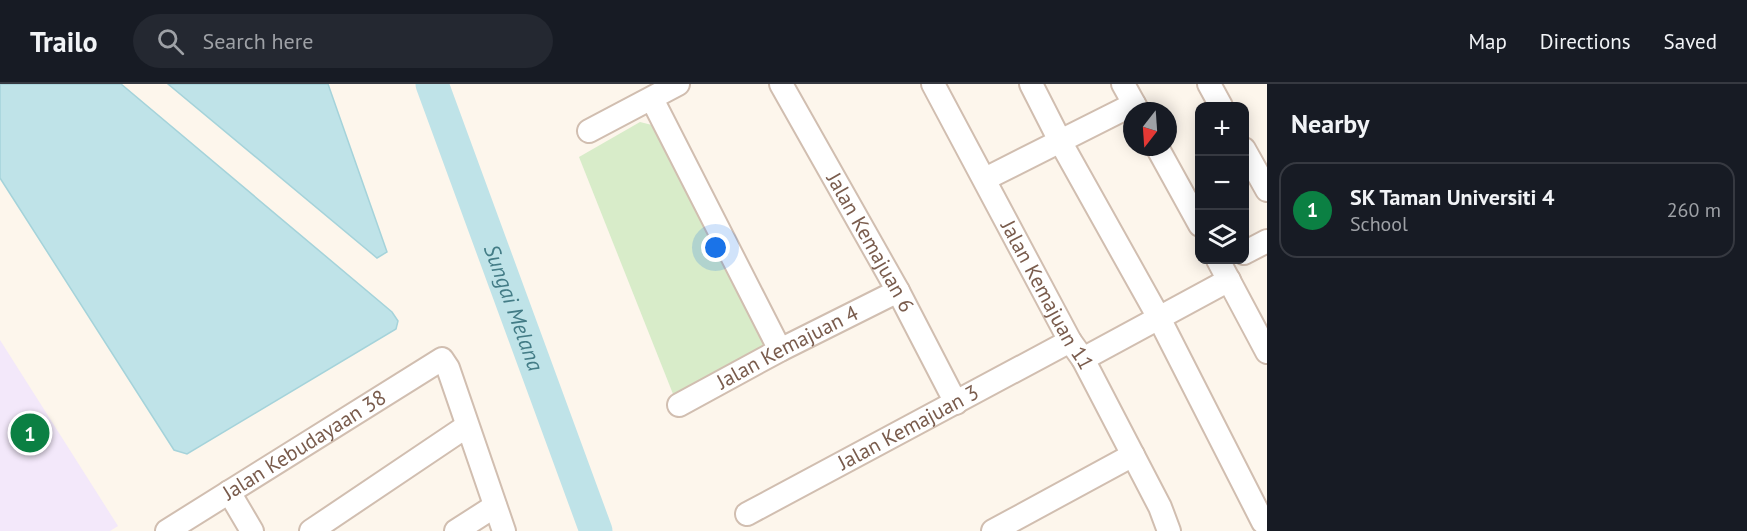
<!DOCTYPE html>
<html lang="en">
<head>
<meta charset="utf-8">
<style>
	:root { --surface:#171b24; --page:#242831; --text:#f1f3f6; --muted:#9ea1a6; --line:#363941; --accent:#0b8043 }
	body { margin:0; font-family:"PT Sans",sans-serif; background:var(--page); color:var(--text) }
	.controls { position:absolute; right:18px; top:18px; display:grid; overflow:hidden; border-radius:12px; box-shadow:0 3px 15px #0003 }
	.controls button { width:54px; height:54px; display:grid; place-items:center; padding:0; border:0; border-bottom:2px solid var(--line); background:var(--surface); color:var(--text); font:30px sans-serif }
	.compass { position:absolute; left:1123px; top:18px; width:54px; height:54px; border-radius:50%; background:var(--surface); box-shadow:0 3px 15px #0003; rotate:197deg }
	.you { position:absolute; left:716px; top:164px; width:21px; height:21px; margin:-15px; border:4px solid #fff; border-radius:50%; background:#1a73e8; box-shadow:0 0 0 9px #1a73e833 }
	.badge { display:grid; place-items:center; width:39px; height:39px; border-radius:50%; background:var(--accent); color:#fff; font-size:20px; font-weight:700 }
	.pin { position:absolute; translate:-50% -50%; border:3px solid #fff; box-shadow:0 2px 6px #0006 }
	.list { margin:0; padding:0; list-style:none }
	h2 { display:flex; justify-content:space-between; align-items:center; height:78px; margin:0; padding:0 24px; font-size:26px }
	h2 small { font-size:20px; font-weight:400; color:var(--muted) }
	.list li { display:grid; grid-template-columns:39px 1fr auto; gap:18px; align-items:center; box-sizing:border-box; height:96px; margin:0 12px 12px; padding:0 12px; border:2px solid var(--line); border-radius:18px }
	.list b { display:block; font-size:22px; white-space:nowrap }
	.list p { margin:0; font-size:20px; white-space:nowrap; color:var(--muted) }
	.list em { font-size:20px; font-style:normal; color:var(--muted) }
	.icon { flex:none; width:33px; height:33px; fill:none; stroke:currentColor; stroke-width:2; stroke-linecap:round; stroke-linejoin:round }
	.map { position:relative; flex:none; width:1267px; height:447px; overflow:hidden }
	header { display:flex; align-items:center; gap:36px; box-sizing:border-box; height:84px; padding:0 30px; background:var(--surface); border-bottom:2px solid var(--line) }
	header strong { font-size:28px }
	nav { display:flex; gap:33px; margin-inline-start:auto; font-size:21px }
	.search { width:420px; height:54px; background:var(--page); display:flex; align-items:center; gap:15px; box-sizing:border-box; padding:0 21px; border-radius:33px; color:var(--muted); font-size:22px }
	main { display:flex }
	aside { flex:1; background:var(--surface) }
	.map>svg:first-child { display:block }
</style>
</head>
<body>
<header>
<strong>Trailo</strong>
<div class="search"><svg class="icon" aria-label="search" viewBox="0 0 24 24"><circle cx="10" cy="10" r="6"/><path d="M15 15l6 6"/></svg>Search here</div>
<nav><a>Map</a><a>Directions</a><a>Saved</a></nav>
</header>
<main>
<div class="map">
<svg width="1267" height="447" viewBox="0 0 1267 447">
	<rect width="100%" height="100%" fill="#fdf6ec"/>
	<!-- education -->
	<path fill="#f3e8fa" d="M0 256 118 442 110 447H0Z"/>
	<!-- green -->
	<path fill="#d8ecc9" d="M640 38 652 41 764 257 760 270 675 315 579 73Z"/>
	<!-- water -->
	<path fill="#bfe3e8" stroke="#a5d3da" stroke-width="1.5" d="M0 0H121L392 228 398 237 396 245 187 370 174 366 0 94Z
		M168 0H328L387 168 377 174Z"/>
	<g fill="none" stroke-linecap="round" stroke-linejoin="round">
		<!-- river -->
		<path stroke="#bfe3e8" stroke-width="33" id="s1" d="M432 0 596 447"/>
		<defs>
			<g id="minor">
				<path id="s2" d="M781 0 898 207 956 319"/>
				<path id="s3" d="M933 0 1070 257 1083 275 1160 423 1169 447"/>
				<path d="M1031 0 1060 57 1159 234 1263 438"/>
				<path d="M1123 0 1138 27"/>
				<path d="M1209 0 1221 22"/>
				<path d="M652 15 780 266"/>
				<path d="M589 47 678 0"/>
				<path d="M1157 63 1200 141"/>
				<path d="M1244 65 1267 106"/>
				<path d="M985 95 1134 20"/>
				<path d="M1244 169 1267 157"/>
				<path d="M1218 176 1267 268"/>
				<path d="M1083 275 1229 196"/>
				<path id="s4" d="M679 321 780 266 898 207"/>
				<path d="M229 408 252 447"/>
				<path id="s5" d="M747 430 1070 257"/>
				<path id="s6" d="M167 447 442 275 448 284 504 447"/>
				<path d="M311 447 467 342"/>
				<path d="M456 447 495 422"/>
				<path d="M993 447 1133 371"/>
			</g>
		</defs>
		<!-- minor casing -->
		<use href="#minor" stroke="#d1beb0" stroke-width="26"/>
		<!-- minor -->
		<use href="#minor" stroke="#fff" stroke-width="22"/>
	</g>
	<g text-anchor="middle" stroke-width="4.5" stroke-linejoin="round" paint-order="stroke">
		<!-- street labels -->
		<g font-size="21" fill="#7a5c4d" stroke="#fffaf3">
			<text dy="7" stroke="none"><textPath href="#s2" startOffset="182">Jalan Kemajuan 6</textPath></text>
			<text dy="7" stroke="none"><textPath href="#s3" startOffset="240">Jalan Kemajuan 11</textPath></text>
			<text dy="7" stroke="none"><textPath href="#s4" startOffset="123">Jalan Kemajuan 4</textPath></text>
			<text dy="7" stroke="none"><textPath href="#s5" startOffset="183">Jalan Kemajuan 3</textPath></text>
			<text dy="7" stroke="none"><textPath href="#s6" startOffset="162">Jalan Kebudayaan 38</textPath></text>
		</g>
		<!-- water labels -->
		<g font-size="22" font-style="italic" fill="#437c86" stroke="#fffaf3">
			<text dy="8" stroke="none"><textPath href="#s1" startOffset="238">Sungai Melana</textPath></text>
		</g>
	</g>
</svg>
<div class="controls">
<button>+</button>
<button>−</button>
<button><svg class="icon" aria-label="layers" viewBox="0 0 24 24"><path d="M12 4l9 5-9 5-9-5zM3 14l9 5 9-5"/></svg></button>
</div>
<svg class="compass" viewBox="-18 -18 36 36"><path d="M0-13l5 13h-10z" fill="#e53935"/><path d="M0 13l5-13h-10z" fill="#9ea1a6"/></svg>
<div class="you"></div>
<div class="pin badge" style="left:30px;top:349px">1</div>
</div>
<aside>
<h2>Nearby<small></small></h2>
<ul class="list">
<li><span class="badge">1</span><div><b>SK Taman Universiti 4</b><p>School</p></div><em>260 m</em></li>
</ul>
</aside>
</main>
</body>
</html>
